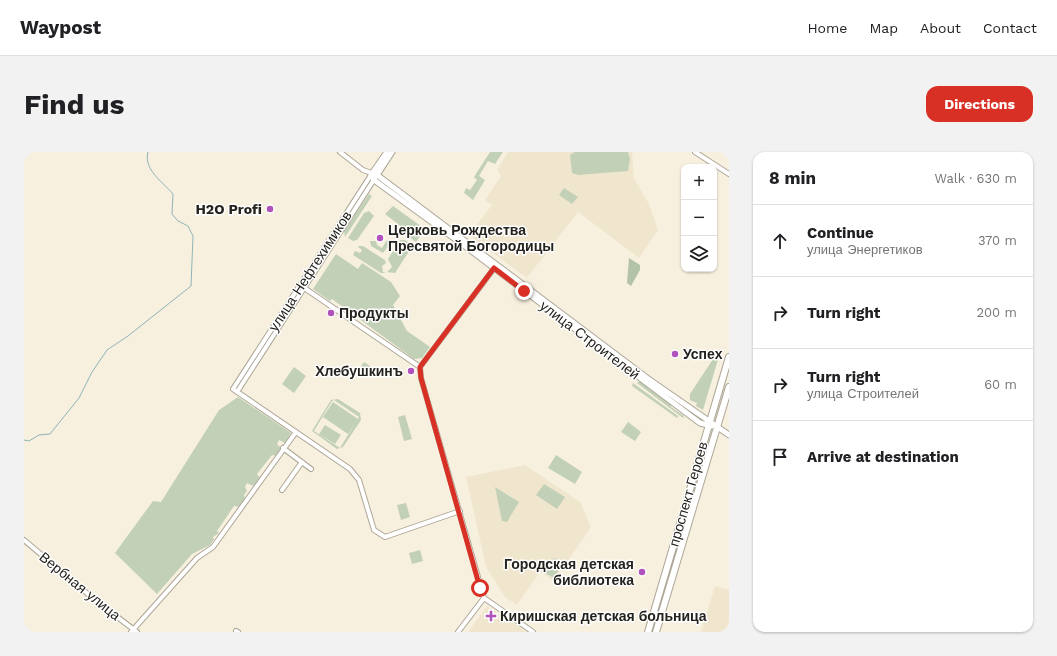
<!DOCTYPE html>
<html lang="en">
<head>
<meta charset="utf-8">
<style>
	:root { --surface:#fff; --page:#f2f2f2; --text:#202124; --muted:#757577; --line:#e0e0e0; --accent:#d93025 }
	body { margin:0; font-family:"Work Sans",sans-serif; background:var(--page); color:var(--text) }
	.controls { position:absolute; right:12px; top:12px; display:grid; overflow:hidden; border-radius:8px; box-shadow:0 1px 3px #0004 }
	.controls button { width:36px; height:36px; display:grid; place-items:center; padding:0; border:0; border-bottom:1px solid var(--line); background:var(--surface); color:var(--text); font:20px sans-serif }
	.stop { position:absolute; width:12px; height:12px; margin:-9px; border:3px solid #d93025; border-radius:50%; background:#fff }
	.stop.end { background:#d93025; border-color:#fff; box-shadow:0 1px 4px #0008 }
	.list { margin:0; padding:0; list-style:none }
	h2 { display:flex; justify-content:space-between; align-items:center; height:52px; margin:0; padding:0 16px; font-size:17px }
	h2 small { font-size:13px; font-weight:400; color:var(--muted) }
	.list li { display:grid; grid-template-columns:26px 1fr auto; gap:12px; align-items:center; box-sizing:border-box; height:72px; padding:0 16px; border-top:1px solid var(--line) }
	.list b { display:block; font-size:15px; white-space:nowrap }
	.list p { margin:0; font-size:13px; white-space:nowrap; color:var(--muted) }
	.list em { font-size:13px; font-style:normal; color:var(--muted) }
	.icon { flex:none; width:22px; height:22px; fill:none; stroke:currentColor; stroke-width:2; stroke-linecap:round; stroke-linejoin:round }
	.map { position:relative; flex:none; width:705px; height:480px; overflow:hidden; border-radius:12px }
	header { display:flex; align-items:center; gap:24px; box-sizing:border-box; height:56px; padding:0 20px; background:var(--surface); border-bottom:1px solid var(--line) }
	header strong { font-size:19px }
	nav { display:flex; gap:22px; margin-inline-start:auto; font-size:14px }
	.intro { display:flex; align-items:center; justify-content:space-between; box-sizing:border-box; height:96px; padding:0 24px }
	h1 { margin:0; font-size:28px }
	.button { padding:10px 18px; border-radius:12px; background:var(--accent); color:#fff; font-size:14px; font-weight:700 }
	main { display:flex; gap:24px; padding:0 24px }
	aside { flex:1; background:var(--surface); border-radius:12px; box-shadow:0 1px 3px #0004 }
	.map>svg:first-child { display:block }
</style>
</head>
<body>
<header>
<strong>Waypost</strong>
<nav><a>Home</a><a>Map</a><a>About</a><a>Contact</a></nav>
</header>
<div class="intro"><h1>Find us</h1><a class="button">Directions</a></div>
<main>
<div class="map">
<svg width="705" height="480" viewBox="0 0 705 480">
	<rect width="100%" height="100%" fill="#f8f0df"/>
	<!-- built -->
	<path fill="#f0e6ce" d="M484 0H608L610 26 625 52 634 78 615 106 554 60 503 126 446 84 447 80 468 53 461 48 477 24 473 18Z
		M501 313 556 350 567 375 530 429 516 420 493 453 481 445 462 415 442 325Z
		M691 434 705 438V480H677Z
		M463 454 494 474 502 480H444Z"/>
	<!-- green -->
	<path fill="#c1d0b7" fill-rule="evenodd" d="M466 0H479L471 12 464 9 455 24 461 28 449 48 440 41 442 36 446 38 453 28 450 25Z
		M551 0H604L606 7 604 19 554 23 548 21 546 3Z
		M540 36 554 45 548 52 535 43Z
		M345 42 348 44 321 85 320 79Z
		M369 54 401 77 392 90 382 83 383 79 361 62Z
		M345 59 350 64 333 88 329 89 324 86 340 61Z
		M363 88 367 90 359 101 347 94 346 89H352L353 93 358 96Z
		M376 88H381L389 93 371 121 363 120 368 115 364 107Z
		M335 94H339L361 108 362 111 358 114 359 120 362 121H357L329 103 331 99 336 101 338 98 334 95Z
		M312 102 334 117 338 111 367 130 376 144 369 153 383 179 406 195 398 206 390 207 308 147 306 149 289 137Z
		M691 204H695L679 258 672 254 673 251 666 248V242Z
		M340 210 349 216 342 226 333 220Z
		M270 215 282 224 270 241 258 232Z
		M616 229 646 250 647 255 660 264 659 266 613 231Z
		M609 231 654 264 653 266 608 234Z
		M214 245 267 281 261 291 255 288 253 292 257 296 252 304 248 303 233 322 236 326 229 334 223 331 221 335 223 339 220 343 221 347 216 355 210 354 193 379 195 381 189 385 190 387 186 393 168 402 133 442 91 401 129 349 137 350 195 258Z
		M314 247 336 261 337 268 319 295 313 297 288 279 307 248ZM310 248 335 265 316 296 290 279 308 249Z
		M309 250 334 267 324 282 299 265Z
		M381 263 388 287 380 289 374 265Z
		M604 270 617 280 611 289 597 280Z
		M301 273 317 283 311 292 295 282Z
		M532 303 558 320 551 332 524 316Z
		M520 332 541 345 533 357 512 343Z
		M471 335 495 350 483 370 478 369Z
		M382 351 386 365 377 368 373 353Z
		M396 398 399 409 388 412 385 401Z
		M530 406 539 411 530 426 521 421Z"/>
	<!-- forest -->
	<path fill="#b3c3a8" d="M605 106 616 113V118L607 134 603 131Z"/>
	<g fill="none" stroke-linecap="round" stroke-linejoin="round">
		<!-- stream -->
		<path stroke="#8eb3b5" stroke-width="1" d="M0 288 5 289 15 283 26 282 55 246 68 220 83 198 104 184 167 134 169 84 164 74 154 69 148 62 149 42C139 30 119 18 124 0"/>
		<defs>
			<path id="minor" d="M671 0 705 22
				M347 23 209 237 326 317 335 328 350 378 361 385 436 359
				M276 133 396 215 397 226 460 446 509 480
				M396 215 471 115
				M213 240 353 23 339 18 316 0
				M259 296 287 317
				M258 338 278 310
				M0 388 71 448 113 480
				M212 479 214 480
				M107 480 173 406 189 395 272 280
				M434 480 460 446"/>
			<path id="tertiary" d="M363 0 347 23 350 28 445 97 676 271 688 274
				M368 0 353 23 623 226 705 283"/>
			<path id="secondary" d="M624 480 705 205
				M632 480 705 235"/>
		</defs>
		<!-- minor casing -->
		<use href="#minor" stroke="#ada797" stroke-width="6"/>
		<!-- tertiary casing -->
		<use href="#tertiary" stroke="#ada797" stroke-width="7"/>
		<!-- secondary casing -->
		<use href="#secondary" stroke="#ada797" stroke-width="8"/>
		<!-- minor -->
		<use href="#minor" stroke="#fff" stroke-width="4"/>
		<!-- tertiary -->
		<use href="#tertiary" stroke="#fff" stroke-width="5"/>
		<!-- secondary -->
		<use href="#secondary" stroke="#fff" stroke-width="6"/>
	</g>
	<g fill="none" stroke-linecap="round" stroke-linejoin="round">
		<!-- route -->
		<path stroke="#d93025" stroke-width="5" d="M456 436 397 226 396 215 470 116 500 139"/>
	</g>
	<!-- markers -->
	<g fill="#af52bc" stroke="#fefefe" stroke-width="1.5">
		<circle cx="246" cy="57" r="4"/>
		<circle cx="356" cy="86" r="4"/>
		<circle cx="307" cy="161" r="4"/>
		<circle cx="651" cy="202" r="4"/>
		<circle cx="387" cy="219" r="4"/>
		<circle cx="618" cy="420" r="4"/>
		<path d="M465 458h4v4h4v4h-4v4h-4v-4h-4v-4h4z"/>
	</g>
	<g text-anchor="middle" stroke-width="3" stroke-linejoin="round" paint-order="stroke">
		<!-- poi labels -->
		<g font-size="14" font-weight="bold" fill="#24221c" stroke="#fefefe" text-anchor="start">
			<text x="238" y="62" text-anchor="end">H2O Profi</text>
			<text x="364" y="83">Церковь Рождества<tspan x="364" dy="16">Пресвятой Богородицы</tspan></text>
			<text x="315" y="166">Продукты</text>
			<text x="659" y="207">Успех</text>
			<text x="379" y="224" text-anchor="end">Хлебушкинъ</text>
			<text x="610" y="417" text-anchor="end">Городская детская<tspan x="610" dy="16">библиотека</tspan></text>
			<text x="476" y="469">Киришская детская больница</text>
		</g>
		<!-- street labels -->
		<g font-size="14" fill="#24221c" stroke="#fefefe">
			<text transform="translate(286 119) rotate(-57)" y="5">улица Нефтехимиков</text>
			<text transform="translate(566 188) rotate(37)" y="5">улица Строителей</text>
			<text transform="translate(664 342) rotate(-74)" y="5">проспект Героев</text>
			<text transform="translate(56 434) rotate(39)" y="5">Вербная улица</text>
		</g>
	</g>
</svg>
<div class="controls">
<button>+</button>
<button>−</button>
<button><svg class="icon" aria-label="layers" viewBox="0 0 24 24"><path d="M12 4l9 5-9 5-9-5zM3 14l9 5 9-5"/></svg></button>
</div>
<div class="stop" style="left:456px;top:436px"></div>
<div class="stop end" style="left:500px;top:139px"></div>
</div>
<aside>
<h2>8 min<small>Walk · 630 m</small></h2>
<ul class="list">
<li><svg class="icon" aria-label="ahead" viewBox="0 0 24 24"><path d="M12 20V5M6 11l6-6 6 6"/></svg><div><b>Continue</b><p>улица Энергетиков</p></div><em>370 m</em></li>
<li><svg class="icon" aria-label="right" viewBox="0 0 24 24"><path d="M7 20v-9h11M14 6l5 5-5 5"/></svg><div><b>Turn right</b></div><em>200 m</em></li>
<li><svg class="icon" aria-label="right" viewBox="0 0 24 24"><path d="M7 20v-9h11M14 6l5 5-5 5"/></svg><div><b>Turn right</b><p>улица Строителей</p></div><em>60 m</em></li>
<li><svg class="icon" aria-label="arrive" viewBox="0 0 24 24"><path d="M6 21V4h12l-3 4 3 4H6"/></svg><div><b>Arrive at destination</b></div></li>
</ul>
</aside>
</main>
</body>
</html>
